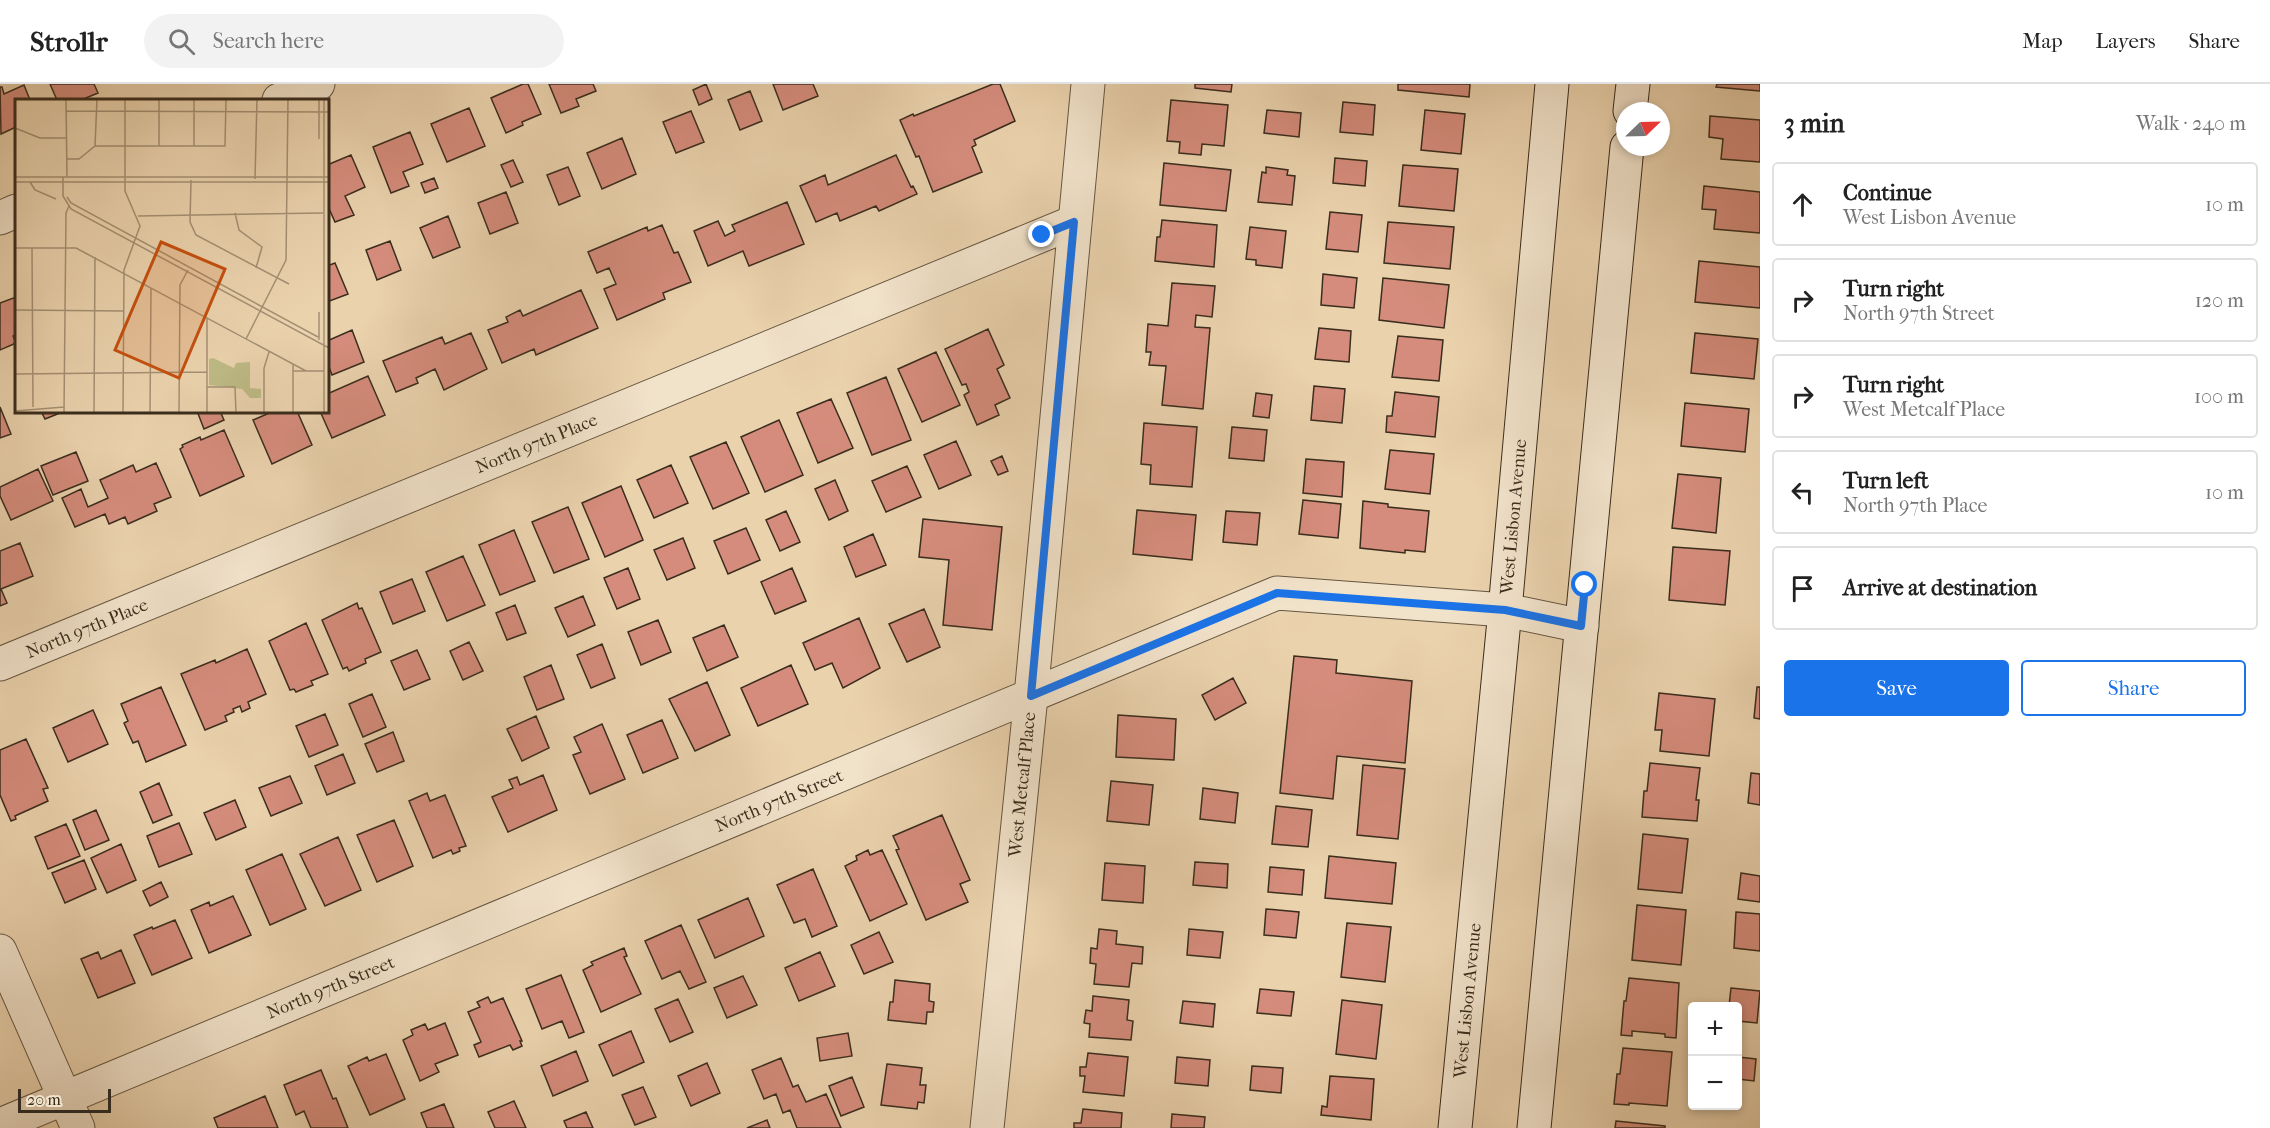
<!DOCTYPE html>
<html lang="en">
<head>
<meta charset="utf-8">
<style>
	:root { --surface:#fff; --page:#f2f2f2; --text:#222; --muted:#767676; --line:#e0e0e0; --accent:#1a73e8 }
	body { margin:0; font-family:"IM FELL French Canon",serif; background:var(--page); color:var(--text) }
	.controls { position:absolute; right:18px; bottom:18px; display:grid; overflow:hidden; border-radius:6px; box-shadow:0 3px 9px #0003 }
	.controls button { width:54px; height:54px; display:grid; place-items:center; padding:0; border:0; border-bottom:2px solid var(--line); background:var(--surface); color:var(--text); font:30px sans-serif }
	.compass { position:absolute; left:1616px; top:18px; width:54px; height:54px; border-radius:50%; background:var(--surface); box-shadow:0 3px 9px #0003; rotate:67deg }
	.scale { position:absolute; left:18px; bottom:15px; width:93px; box-sizing:border-box; padding-left:6px; border:3px solid #3a2d1d; border-top:0; font-size:16px; line-height:21px; white-space:nowrap; color:#3a2d1d; -webkit-text-stroke:4px #f1e2ca; paint-order:stroke }
	.stop { position:absolute; width:18px; height:18px; margin:-14px; border:4px solid #1a73e8; border-radius:50%; background:#fff }
	.stop.end { background:#1a73e8; border-color:#fff; box-shadow:0 2px 6px #0008 }
	.list { margin:0; padding:0; list-style:none }
	h2 { display:flex; justify-content:space-between; align-items:center; height:78px; margin:0; padding:0 24px; font-size:26px }
	h2 small { font-size:20px; font-weight:400; color:var(--muted) }
	.list li { display:grid; grid-template-columns:39px 1fr auto; gap:18px; align-items:center; box-sizing:border-box; height:84px; margin:0 12px 12px; padding:0 12px; border:2px solid var(--line); border-radius:6px }
	.list b { display:block; font-size:22px; white-space:nowrap }
	.list p { margin:0; font-size:20px; white-space:nowrap; color:var(--muted) }
	.list em { font-size:20px; font-style:normal; color:var(--muted) }
	.actions { display:flex; gap:12px; padding:18px 24px }
	.actions a { flex:1; padding:14px 0; border:2px solid var(--accent); border-radius:6px; text-align:center; font-size:21px; color:var(--accent) }
	.actions .main { background:var(--accent); color:#fff }
	.icon { flex:none; width:33px; height:33px; fill:none; stroke:currentColor; stroke-width:2; stroke-linecap:round; stroke-linejoin:round }
	.map { position:relative; flex:none; width:1760px; height:1044px; overflow:hidden }
	header { display:flex; align-items:center; gap:36px; box-sizing:border-box; height:84px; padding:0 30px; background:var(--surface); border-bottom:2px solid var(--line) }
	header strong { font-size:28px }
	nav { display:flex; gap:33px; margin-inline-start:auto; font-size:21px }
	.search { width:420px; height:54px; background:var(--page); display:flex; align-items:center; gap:15px; box-sizing:border-box; padding:0 21px; border-radius:33px; color:var(--muted); font-size:22px }
	main { display:flex }
	aside { flex:1; background:var(--surface) }
	.map>svg:first-child { display:block }
</style>
</head>
<body>
<header>
<strong>Strollr</strong>
<div class="search"><svg class="icon" aria-label="search" viewBox="0 0 24 24"><circle cx="10" cy="10" r="6"/><path d="M15 15l6 6"/></svg>Search here</div>
<nav><a>Map</a><a>Layers</a><a>Share</a></nav>
</header>
<main>
<div class="map">
<svg width="1760" height="1044" viewBox="0 0 1760 1044">
	<rect width="100%" height="100%" fill="#ead2ad"/>
	<filter id="stains"><feTurbulence type="fractalNoise" baseFrequency=".00333" numOctaves="4"/><feColorMatrix values="0 0 0 0 .2 0 0 0 0 .09 0 0 0 0 .02 0 0 0 .5 -.17"/></filter>
	<radialGradient id="worn" r=".72"><stop offset=".6" stop-color="#630" stop-opacity="0"/><stop offset="1" stop-color="#630" stop-opacity=".3"/></radialGradient>
	<!-- building -->
	<path fill="#d58c7c" stroke="#3a2d1d" stroke-width="1.5" d="M50 0H94L98 9 81 16H57Z
		M523 0H528L541 30 522 38 523 41 506 49 491 14Z
		M549 0H593L596 7 576 15 579 22 561 29Z
		M706 0 712 15 699 21 693 6Z
		M773 0H813L818 12 783 26Z
		M993 0H1000L1015 37 974 56 976 61 972 63 982 88 933 108 919 72 916 73 900 36 913 30 914 32Z
		M1195 0H1232L1231 8 1195 4Z
		M1398 0H1470L1469 13 1398 6Z
		M1717 0H1760V7L1716 3Z
		M24 1 30 16H16V43L1 50 0 3H2L4 10Z
		M750 7 762 37 740 46 728 16Z
		M1171 16 1228 21 1224 62 1202 60 1201 71 1179 69 1180 58 1167 57Z
		M1343 18 1375 21 1373 51 1340 48Z
		M469 24 485 62 447 78 431 40Z
		M1267 26 1301 29 1299 53 1264 49Z
		M1425 26 1465 30 1461 70 1421 66Z
		M691 27 704 58 676 69 663 38Z
		M1710 32 1760 36V78L1721 75 1723 55 1709 53Z
		M410 48 423 80 403 88 409 102 391 109 373 63Z
		M622 54 636 90 602 105 587 69Z
		M351 71 365 103 345 112 354 131 335 138 327 120V81Z
		M896 71 911 103 913 102 917 110 879 127 876 122 840 137 837 129 816 138 800 102 825 91 828 101Z
		M1335 74 1367 77 1365 102 1333 99Z
		M513 76 523 98 511 103 501 81Z
		M1164 79 1231 86 1226 127 1160 121Z
		M1403 81 1458 85 1454 127 1399 122Z
		M568 83 580 112 559 121 547 91Z
		M1266 83 1288 86 1287 91 1295 92 1292 121 1258 118 1262 88 1266 89Z
		M434 94 438 104 425 109 421 99Z
		M1704 102 1760 108V149L1714 145 1716 126 1702 125Z
		M506 108 518 139 490 150 478 119Z
		M787 118 804 160 749 182 743 167 708 182 694 147 718 137 725 152 735 147 732 141Z
		M1330 128 1362 131 1358 168 1326 165Z
		M448 132 460 163 433 174 420 144Z
		M1162 136 1217 141 1214 183 1155 177 1157 153H1160Z
		M1388 138 1454 143 1450 185 1384 179Z
		M662 141 674 169 678 168 691 198 663 209 665 215 617 236 604 205 616 200 609 184 597 189 588 168 647 143 648 147Z
		M1250 143 1286 147 1282 184 1256 181V176L1246 175Z
		M390 157 401 186 377 196 366 166Z
		M1699 177 1760 183V224L1695 218Z
		M335 179 348 210 327 218V182Z
		M1323 190 1357 194 1354 224 1321 221Z
		M1383 194 1449 201 1444 244 1379 236Z
		M1172 199 1215 202 1212 233 1196 231 1195 243 1210 244 1203 325 1162 321 1166 282 1149 281 1151 268H1146L1148 240 1168 242Z
		M581 206 598 244 536 271 534 265 502 279 488 246 508 238 506 233 520 226 523 232Z
		M16 213V250L13 252 16 259 0 266V219Z
		M1319 244 1351 247 1349 278 1315 275Z
		M988 245 1004 281 997 285 1010 314 995 321 999 331 977 341 964 311 969 308 966 300 962 301 945 265Z
		M352 246 364 278 332 291 327 278V257Z
		M471 249 487 285 444 306 435 285 416 294 418 299 396 308 383 277 442 253 445 260Z
		M1695 249 1758 255 1754 295 1691 289Z
		M1398 252 1443 256 1439 297 1392 293Z
		M936 268 960 321 922 338 898 285Z
		M368 292 385 331 332 354 320 327H327V310Z
		M886 293 911 356 872 371 847 309Z
		M1314 302 1345 305 1342 339 1311 336Z
		M1395 308 1439 313 1435 353 1386 348 1387 332H1392Z
		M1256 309 1272 311 1269 334 1253 332Z
		M831 315 853 364 818 379 797 329Z
		M1685 319 1749 325 1745 368 1681 362Z
		M0 323 11 350 0 354Z
		M41 327H65L45 335Z
		M197 327H220L224 336 204 345Z
		M274 327H297L312 361 272 380 253 336Z
		M779 336 803 391 765 408 741 353Z
		M1144 339 1197 343 1192 403 1150 400 1151 381 1141 380Z
		M1232 343 1267 346 1264 377 1229 374Z
		M224 346 244 392 200 412 180 365 183 363 182 361 200 353 201 356Z
		M956 357 971 391 939 405 924 371Z
		M726 358 749 409 713 425 690 373Z
		M1390 366 1434 370 1430 410 1385 405Z
		M76 368 88 397 53 411 41 382Z
		M1002 372 1008 387 998 391 991 377Z
		M1306 375 1344 378 1342 413 1303 409Z
		M156 379 171 413 154 420 157 427 128 440 125 433 109 440 105 430 75 443 62 414 81 405 88 423 108 414 100 396 133 381 136 388Z
		M671 381 688 419 654 434 637 396Z
		M907 382 921 413 886 428 872 397Z
		M38 385 53 417 11 436 0 412V403Z
		M1678 390 1721 394 1716 449 1672 444Z
		M835 396 848 427 829 436 815 405Z
		M621 402 643 456 605 473 582 419Z
		M1303 416 1341 420 1338 454 1299 450Z
		M1363 417 1388 420V423L1429 427 1425 468 1405 466V469L1360 464Z
		M568 423 589 475 554 489 532 438Z
		M1137 426 1196 431 1192 476 1133 470Z
		M786 427 800 458 780 467 766 436Z
		M1226 427 1260 429 1257 461 1223 458Z
		M923 435 1002 443 992 546 943 541 949 476 919 473Z
		M746 444 760 476 728 490 714 457Z
		M514 446 535 497 500 511 479 461Z
		M873 450 886 481 856 493 844 463Z
		M683 454 695 484 667 496 654 466Z
		M20 459 33 492 1 505 7 519 0 522V467Z
		M1673 463 1730 467 1725 521 1669 516Z
		M463 472 485 521 447 537 426 488Z
		M628 484 640 515 617 525 604 494Z
		M792 484 806 517 775 530 761 498Z
		M412 495 425 527 393 540 380 508Z
		M583 512 595 541 568 553 555 524Z
		M357 519 359 525 362 524 381 568 365 575 366 579 349 587 347 583 343 585 322 536Z
		M515 521 526 549 507 556 496 529Z
		M924 525 940 563 907 578 889 540Z
		M859 534 880 584 843 604 832 579 815 586 803 559Z
		M658 536 671 568 641 581 628 548Z
		M306 539 328 590 311 597 313 601 296 608 294 605 290 606 269 557Z
		M724 541 738 573 707 587 693 554Z
		M469 558 483 587 463 596 450 567Z
		M602 560 615 594 591 604 577 571Z
		M247 565 266 610 248 618 250 624 242 628 240 622 233 625 234 628 225 632 227 637 205 646 181 590 215 576 216 579Z
		M417 566 430 595 404 606 391 577Z
		M1294 572 1337 576 1336 589 1412 597 1405 679 1337 672 1333 715 1280 709Z
		M551 581 564 615 537 626 524 593Z
		M791 581 808 620 758 642 741 604Z
		M1233 594 1246 619 1215 636 1202 611Z
		M707 598 730 651 695 667 669 615Z
		M161 603 186 661 146 678 138 657 133 659 124 639 128 637 121 620Z
		M1757 603H1760V635L1754 634Z
		M1659 609 1715 615 1709 672 1660 667 1662 646H1655Z
		M372 610 386 643 363 653 349 620Z
		M93 626 108 660 68 678 53 644Z
		M325 630 338 661 309 673 296 642Z
		M1118 631 1176 635 1174 676 1116 673Z
		M536 632 549 664 522 677 507 645Z
		M662 636 678 674 643 689 627 651Z
		M602 640 625 695 590 710 573 671 581 668 574 653Z
		M393 648 404 677 377 688 365 660Z
		M26 655 48 704 43 705 48 717 15 732 16 735 11 737 0 711V666Z
		M343 670 355 699 327 711 315 682Z
		M1650 679 1700 684 1696 716H1699L1697 737 1642 733 1644 707H1647Z
		M1363 681 1405 685 1398 755 1357 751Z
		M1751 689 1760 690V721L1748 719Z
		M543 691 557 726 508 748 492 713 513 704 509 696 517 693 520 701Z
		M290 692 302 719 271 732 259 704Z
		M1111 697 1153 701 1149 741 1107 737Z
		M159 699 172 731 153 739 140 708Z
		M1203 704 1238 709 1235 739 1200 735Z
		M427 709 430 717 445 711 466 762 459 764 460 767 453 770 451 766 433 774 409 717Z
		M235 716 246 743 216 756 204 729Z
		M1276 722 1312 726 1308 763 1272 760Z
		M96 726 109 756 85 766 73 736Z
		M942 731 970 796 960 800 968 818 926 836 896 766 899 765 893 752Z
		M394 736 413 782 377 798 357 751Z
		M179 739 192 770 159 783 147 752Z
		M66 740 80 772 48 785 35 753Z
		M1643 750 1688 755 1682 809 1638 805Z
		M338 753 361 806 325 822 300 770Z
		M121 760 136 796 107 809 91 774Z
		M868 766 870 771 882 766 907 820 870 837 845 782 857 776 856 772Z
		M282 770 306 825 270 841 246 786Z
		M1329 772 1396 779 1392 820 1325 814Z
		M84 776 96 805 65 819 52 789Z
		M1195 778 1228 780 1227 804 1193 801Z
		M1105 779 1145 782 1143 819 1102 816Z
		M1270 783 1304 786 1302 811 1268 808Z
		M813 785 837 842 812 853 805 835 794 839 777 801Z
		M1741 789 1760 792V818L1738 815Z
		M161 798 168 813 150 822 143 807Z
		M233 812 251 851 209 869 191 826 209 818 210 822Z
		M748 814 764 852 715 874 698 836Z
		M1637 821 1686 826 1681 881 1632 876Z
		M1266 825 1299 828 1296 854 1264 851Z
		M1736 828 1760 830V867L1734 864Z
		M175 836 192 874 152 891 134 851 152 843 153 845Z
		M1347 839 1391 843 1385 898 1341 893Z
		M681 841 706 898 689 905 680 887 662 895 645 857Z
		M1099 845 1117 847 1116 860 1143 863 1142 880 1132 879 1129 903 1094 900 1096 880 1090 879 1091 864 1097 865Z
		M1189 845 1223 848 1220 874 1187 871Z
		M879 848 893 878 864 890 851 861Z
		M624 864 627 872 624 873 641 910 601 928 583 886 593 881 591 878Z
		M121 866 135 899 98 914 81 875 98 868 101 875Z
		M820 868 835 902 799 917 785 884Z
		M561 891 584 948 569 954 562 937 542 945 526 905Z
		M743 892 757 921 727 934 714 904Z
		M1629 894 1679 899 1676 954 1665 953V950L1632 947V952L1621 951 1624 917H1626Z
		M895 896 930 900 929 917 934 918 933 928H927L926 940 888 936 890 918H893Z
		M1731 904 1760 907 1757 939 1738 937V922H1729Z
		M1260 905 1294 908 1291 932 1257 929Z
		M1093 912 1129 916 1127 936 1133 937 1131 956 1089 953 1090 940 1084 939 1086 926 1092 927Z
		M488 913 491 919 503 914 522 957H520L522 962 513 966 510 961 479 973 474 961 481 958 468 928 480 923 477 918Z
		M678 915 693 948 670 958 655 925Z
		M1342 916 1382 921 1376 975 1336 970Z
		M1183 917 1215 920 1213 943 1180 939Z
		M445 939 458 971 435 980 439 988 420 997 403 956 413 951 411 946 425 940 428 946Z
		M631 947 644 978 613 992 599 961Z
		M848 949 852 972 820 977 817 954Z
		M1623 964 1672 968 1667 1022 1629 1019V1021L1614 1020 1617 990H1620Z
		M576 967 588 997 553 1012 541 982Z
		M1088 969 1128 973 1124 1012 1083 1008 1085 992H1080V983H1086Z
		M386 970 405 1015 370 1031 348 982 367 973 369 977Z
		M1177 973 1210 976 1208 1002 1175 999Z
		M1738 973 1756 975 1754 997 1738 995Z
		M781 974 793 1003 798 1001 806 1018 826 1010 841 1044H797L790 1026 783 1029 776 1010 764 1015 752 986Z
		M707 979 720 1009 691 1022 678 992Z
		M887 980 922 984 920 1001H926L924 1019 918 1018 917 1025 881 1021Z
		M1252 982 1283 984 1281 1009 1250 1006Z
		M321 986 333 1015 336 1014 348 1044H311L304 1027 296 1031 284 1001Z
		M1330 992 1374 995 1371 1036 1321 1031 1322 1022 1327 1023Z
		M852 993 864 1023 841 1032 829 1002Z
		M643 1003 656 1033 635 1041 622 1011Z
		M265 1012 278 1044H218L214 1034Z
		M514 1017 526 1044H495L488 1028Z
		M444 1020 454 1044H427L421 1029Z
		M1083 1025 1122 1029 1121 1044H1074V1039H1081Z
		M586 1028 593 1044H567L564 1037Z
		M1172 1030 1205 1033 1204 1044H1171Z
		M767 1036 770 1044H747Z
		M1616 1037 1665 1042V1044H1615Z"/>
	<g fill="none" stroke-linecap="round" stroke-linejoin="round">
		<defs>
			<g id="minor">
				<path d="M279 16 318 0"/>
				<path d="M0 134 16 127"/>
				<path id="s1" d="M0 580 1074 138"/>
				<path d="M0 867 78 1044"/>
				<path id="s2" d="M0 1041 1277 509 1505 526 1582 542"/>
				<path id="s3" d="M987 1044 1031 612 1088 0"/>
			</g>
			<g id="secondary">
				<path d="M1630 27 1633 0"/>
				<path id="s4" d="M1455 1044 1505 526 1552 0"/>
				<path d="M1534 1044 1627 63"/>
			</g>
		</defs>
		<!-- minor casing -->
		<use href="#minor" stroke="#665641" stroke-width="35"/>
		<!-- secondary casing -->
		<use href="#secondary" stroke="#3a2d1d" stroke-width="35"/>
		<!-- minor -->
		<use href="#minor" stroke="#f1e2ca" stroke-width="33"/>
		<!-- secondary -->
		<use href="#secondary" stroke="#f1e2ca" stroke-width="33"/>
	</g>
	<g fill="none" stroke-linecap="round" stroke-linejoin="round">
		<!-- route -->
		<path stroke="#1a73e8" stroke-width="8" d="M1042 151 1074 138 1031 612 1277 509 1505 526 1581 542 1585 501"/>
	</g>
	<g text-anchor="middle" stroke-width="5" stroke-linejoin="round" paint-order="stroke">
		<!-- street labels -->
		<g font-size="18" fill="#3a2d1d" stroke="#f1e2ca">
			<text dy="6" stroke="none"><textPath href="#s1" startOffset="580">North 97th Place</textPath></text>
			<text dy="6" stroke="none"><textPath href="#s4" startOffset="614">West Lisbon Avenue</textPath></text>
			<text dy="6" stroke="none"><textPath href="#s1" startOffset="94">North 97th Place</textPath></text>
			<text dy="6" stroke="none"><textPath href="#s3" startOffset="345">West Metcalf Place</textPath></text>
			<text dy="6" stroke="none"><textPath href="#s2" startOffset="844">North 97th Street</textPath></text>
			<text dy="6" stroke="none"><textPath href="#s2" startOffset="358">North 97th Street</textPath></text>
			<text dy="6" stroke="none"><textPath href="#s4" startOffset="128">West Lisbon Avenue</textPath></text>
		</g>
	</g>
	<!-- overview -->
	<g transform="translate(15 15)">
		<rect width="314" height="314" fill="#ead2ad"/>
		<path d="M198 259 219 269 221 264 235 263V289L246 290V299H235L227 290 194 286V260Z" fill="#bdba85"/>
		<path fill="none" stroke="#a49073" stroke-width="1.5" d="M51 0 52 78M304 0V40M309 0V313M51 12 314 13M0 29 25 39H51M80 47 82 0M144 47V0M179 47V0M51 60H64L80 47H210L211 0M0 78H314M48 78V97L56 110 314 249M240 80 242 0M176 81 175 123 181 136 274 185M0 83H314M15 83 20 91 41 100M52 98 56 104 303 238M220 114 224 131 247 148 241 169M123 117 308 114M0 149H61L291 272M17 149 18 308M0 211 108 212M304 213V241M192 219V313M231 240 271 161 273 0M278 266V313M278 272H309M0 275 192 273M192 288H220L221 313M0 312 49 308M49 313 51 114 54 107M79 313 80 158M108 313 109 171 125 127 110 92V0M135 313 136 189M164 313 165 186 173 171M249 313V269L254 253"/>
		<path fill="#c5500f" fill-opacity="0.15" stroke="#c5500f" stroke-width="3" d="M146 143 210 170 164 279 100 251Z"/>
		<rect width="314" height="314" fill="none" stroke="#3a2d1d" stroke-width="3"/>
	</g>
	<rect width="100%" height="100%" filter="url(#stains)"/>
	<rect width="100%" height="100%" fill="url(#worn)"/>
</svg>
<div class="controls">
<button>+</button>
<button>−</button>
</div>
<svg class="compass" viewBox="-18 -18 36 36"><path d="M0-13l5 13h-10z" fill="#e53935"/><path d="M0 13l5-13h-10z" fill="#767676"/></svg>
<div class="scale">20 m</div>
<div class="stop" style="left:1585px;top:501px"></div>
<div class="stop end" style="left:1042px;top:151px"></div>
</div>
<aside>
<h2>3 min<small>Walk · 240 m</small></h2>
<ul class="list">
<li><svg class="icon" aria-label="ahead" viewBox="0 0 24 24"><path d="M12 20V5M6 11l6-6 6 6"/></svg><div><b>Continue</b><p>West Lisbon Avenue</p></div><em>10 m</em></li>
<li><svg class="icon" aria-label="right" viewBox="0 0 24 24"><path d="M7 20v-9h11M14 6l5 5-5 5"/></svg><div><b>Turn right</b><p>North 97th Street</p></div><em>120 m</em></li>
<li><svg class="icon" aria-label="right" viewBox="0 0 24 24"><path d="M7 20v-9h11M14 6l5 5-5 5"/></svg><div><b>Turn right</b><p>West Metcalf Place</p></div><em>100 m</em></li>
<li><svg class="icon" aria-label="left" viewBox="0 0 24 24"><path d="M17 20v-9H6M10 6l-5 5 5 5"/></svg><div><b>Turn left</b><p>North 97th Place</p></div><em>10 m</em></li>
<li><svg class="icon" aria-label="arrive" viewBox="0 0 24 24"><path d="M6 21V4h12l-3 4 3 4H6"/></svg><div><b>Arrive at destination</b></div></li>
</ul>
<div class="actions"><a class="main">Save</a><a>Share</a></div>
</aside>
</main>
</body>
</html>
